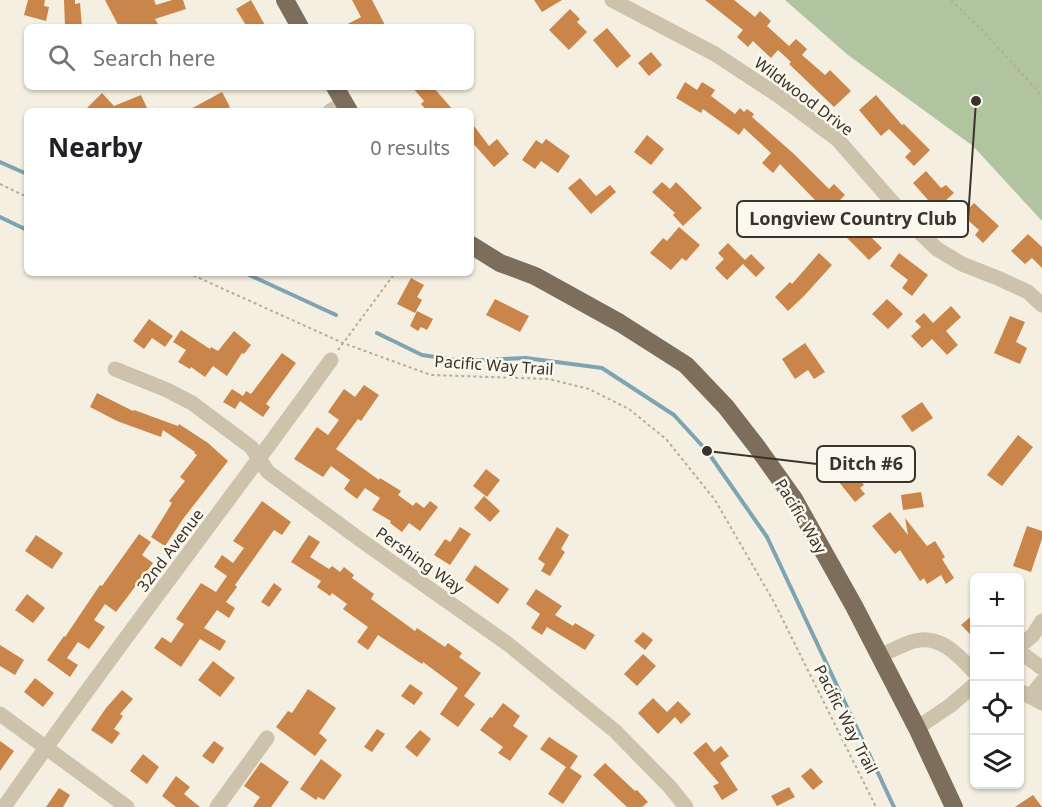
<!DOCTYPE html>
<html lang="en">
<head>
<meta charset="utf-8">
<style>
	:root { --surface:#fff; --page:#f2f2f2; --text:#202124; --muted:#757577; --line:#e0e0e0 }
	body { margin:0; font-family:"Noto Sans",sans-serif; background:var(--page); color:var(--text) }
	.controls { position:absolute; right:18px; bottom:18px; display:grid; overflow:hidden; border-radius:9px; box-shadow:0 2px 4px #0004 }
	.controls button { width:54px; height:54px; display:grid; place-items:center; padding:0; border:0; border-bottom:2px solid var(--line); background:var(--surface); color:var(--text); font:30px sans-serif }
	.list { margin:0; padding:0; list-style:none }
	h2 { display:flex; justify-content:space-between; align-items:center; height:78px; margin:0; padding:0 24px; font-size:26px }
	h2 small { font-size:20px; font-weight:400; color:var(--muted) }
	.icon { flex:none; width:33px; height:33px; fill:none; stroke:currentColor; stroke-width:2; stroke-linecap:round; stroke-linejoin:round }
	.map { position:relative; flex:none; width:1042px; height:807px; overflow:hidden }
	.search { position:absolute; background:var(--surface); box-shadow:0 2px 4px #0004; left:24px; top:24px; width:450px; height:66px; display:flex; align-items:center; gap:15px; box-sizing:border-box; padding:0 21px; border-radius:9px; color:var(--muted); font-size:22px }
	.panel { position:absolute; background:var(--surface); box-shadow:0 2px 4px #0004; left:24px; top:108px; width:450px; height:168px; border-radius:9px }
	.map>svg:first-child { display:block }
</style>
</head>
<body>
<div class="map">
<svg width="1042" height="807" viewBox="0 0 1042 807">
	<rect width="100%" height="100%" fill="#f4efe0"/>
	<!-- grass -->
	<path fill="#afc49f" d="M785 0H1042V221L973 146 848 55Z"/>
	<g fill="none" stroke-linecap="round" stroke-linejoin="round">
		<!-- stream -->
		<path stroke="#7ea4b2" stroke-width="4" d="M0 162 27 174
			M0 217 27 230
			M245 273 336 315
			M377 333 422 355 462 361 526 358 602 368 674 415 707 451 767 537 894 807"/>
	</g>
	<!-- building -->
	<path fill="#c9854a" d="M28 0H45L44 6 49 7 46 21 24 15Z
		M64 0H75V4L80 3 82 27H65Z
		M105 0H154L156 5 172 0H183L186 9 155 19 158 24 151 27H119Z
		M251 0 266 27H247L236 9Z
		M352 0H372L386 27H342L361 17Z
		M534 0H562L542 12Z
		M705 0H734L755 17 760 11 771 21 767 26 789 46 796 39 807 49 802 55 825 75 830 70 851 91 834 107 789 64 791 62 778 50 771 58 753 41 748 47 737 37 743 30Z
		M570 9 580 19 577 22 587 32 569 50 549 30Z
		M607 28 631 56 617 68 593 40Z
		M651 52 662 65 649 76 638 63Z
		M685 82 697 90 702 82 715 90 711 96 735 114 740 108 744 112 747 109 754 114 752 117 794 154 829 189 834 184 845 195 836 204 856 225 865 216 876 227 868 234 882 248 869 260 813 204 816 201 780 164 773 173 762 163 771 153 744 128 739 135 703 109 701 113 676 98Z
		M412 87H433L454 111H427L421 104 424 101Z
		M222 92 230 107 222 111H187Z
		M102 93 114 106 141 95 147 108 141 111H84Z
		M876 95 902 125 904 124 930 150 914 166 905 157 911 151 889 129 881 136 859 110Z
		M471 122 489 146 497 139 509 154 494 167 471 141Z
		M647 135 664 149 651 165 634 152Z
		M546 139 570 156 558 173 541 161 535 169 522 160 536 140 542 144Z
		M926 171 941 188 946 185 954 193 936 209 913 183Z
		M580 178 596 196 610 185 616 192 591 214 568 188Z
		M662 182 670 189 676 182 702 208 683 226 673 215 675 213 652 192Z
		M974 203 999 226 983 243 975 235 979 230 962 215Z
		M679 227 700 245 686 261 682 258 671 270 650 253 663 238 667 241Z
		M1028 234 1042 247V268L1032 258 1025 264 1011 251Z
		M728 243 745 260 751 254 765 268 756 277 743 264 727 280 715 268 724 259 718 253Z
		M819 253 832 265 804 296 788 311 775 297 790 282 792 284Z
		M899 253 928 275 912 296 902 288 908 280 890 266Z
		M411 278 424 285 417 297 422 300 415 313 397 304Z
		M495 299 529 316 520 332 486 315Z
		M887 299 903 314 888 329 872 314Z
		M951 306 961 317 946 331 958 345 947 355 932 339 922 348 911 336 921 327 915 321 924 313 933 323Z
		M417 311 433 319 427 330 421 327 418 331 410 326Z
		M1010 316 1025 322 1016 342 1027 348 1020 364 994 353Z
		M149 319 173 336 165 347 152 338 144 349 133 341Z
		M181 330 210 349 211 347 218 351 234 331 251 345 244 354 242 353 227 376 213 366 205 377 191 367 190 369 178 362 186 350 173 342Z
		M805 343 825 372 814 379 808 370 795 379 782 359Z
		M282 353 296 363 266 404 270 407 263 417 240 401 235 409 223 402 232 389 243 396 246 391 251 394Z
		M364 385 379 395 361 421 358 419 336 449 379 480 380 478 401 491 398 495 413 506 416 502 424 508 430 501 438 507 420 531 409 523 402 532 390 523 391 521 372 510 380 498 365 488 357 499 344 489 350 480 331 466 323 477 294 459 317 427 328 435 339 420 328 412 344 389 355 397Z
		M97 393 133 411 134 410 178 426 179 424 208 443 228 461 183 519 165 546 151 537 172 503 169 501 185 481 180 477 197 455 194 453 195 452 163 430 161 437 117 421 90 407Z
		M922 402 933 418 912 432 901 416Z
		M1018 435 1033 447 1002 486 987 475Z
		M842 457 864 485 860 488 865 494 855 502 834 476 836 474 830 466Z
		M486 469 500 480 487 497 473 486Z
		M921 492 924 507 903 510 901 495Z
		M484 496 500 511 490 522 474 508Z
		M262 501 291 522 282 535 274 530 235 585 237 587 226 602 235 608 229 618 217 610 204 628 226 641 220 651 200 639 181 667 154 648 162 637 171 643 184 624 176 619 201 583 216 592 227 576 214 567 222 555 233 563 244 548 233 541Z
		M890 512 908 535 905 518 927 546 935 541 945 557 942 559 954 578 946 584 941 575 927 584 924 578 920 581 900 550 895 554 872 526Z
		M1027 526 1042 531V539L1031 572 1013 566Z
		M460 527 471 534 450 565 434 555 445 539 450 542Z
		M557 527 569 535 561 549 565 552 550 576 541 571 545 564 538 559Z
		M139 534 151 542 142 555 153 563 116 612 105 604 94 620 105 627 89 649 78 642 67 658 78 665 70 677 47 660 64 636 65 637 100 585 102 586Z
		M36 535 63 553 52 569 25 551Z
		M309 535 320 542 310 557 329 569 332 566 340 572 344 567 354 575 352 578 374 594 371 599 415 631 417 628 445 647 448 643 462 653 459 657 481 673 464 696 475 704 458 727 440 714 458 688 423 662 422 664 378 635 368 650 357 642 368 627 343 609 347 604 332 593 330 596 317 587 321 581 291 562Z
		M475 565 509 589 498 604 465 580Z
		M274 583 282 589 269 607 261 602Z
		M536 589 562 606 555 615 573 626 575 623 595 635 585 650 547 627 542 635 531 628 540 614 526 604Z
		M27 594 45 608 33 623 15 610Z
		M975 613V639L961 625Z
		M643 632 653 640 645 650 634 641Z
		M0 645 24 660 15 675 0 666Z
		M643 654 656 666 637 686 624 674Z
		M213 661 235 678 220 697 198 680Z
		M35 678 54 693 43 707 24 692Z
		M410 684 423 693 414 705 401 696Z
		M308 689 336 708 319 733 327 740 315 756 276 727 288 711 292 713Z
		M122 690 133 699 120 714 123 716 114 729 120 733 112 744 91 730 106 708Z
		M653 698 667 712 678 701 691 714 681 724 675 717 658 734 638 713Z
		M503 703 520 716 513 726 528 736 510 761 498 753 503 747 480 730 490 717 492 718Z
		M377 729 385 734 372 752 364 747Z
		M420 730 431 739 417 757 405 747Z
		M549 737 578 756 570 768 582 776 563 804 548 794 566 767 540 749Z
		M0 741 14 751 0 771Z
		M214 741 224 748 213 764 202 756Z
		M706 742 714 752 721 746 729 756 720 763 738 790 722 800 713 786 719 783 693 753Z
		M143 754 159 767 147 784 130 771Z
		M321 759 342 775 324 800 318 797 316 800 300 789Z
		M261 762 289 782 271 807H253L260 797 244 786Z
		M605 763 635 791 637 790 648 802 642 807H627L593 775Z
		M811 768 823 782 813 790 801 776Z
		M176 776 190 787 184 794 200 807H176L162 796Z
		M789 787 795 797 777 806 771 796Z
		M59 788 70 795 63 807H46Z
		M1033 795 1042 807H1015Z"/>
	<g fill="none" stroke-linecap="round" stroke-linejoin="round">
		<!-- path -->
		<path stroke="#b9ad95" stroke-width="2" stroke-dasharray="3 3" stroke-linecap="butt" d="M951 0 985 33 1042 96
			M0 184 27 197
			M188 273 343 343 431 375 549 379 589 389 629 409 666 439 715 500 774 602 876 807
			M338 350 395 273"/>
		<!-- minor -->
		<path stroke="#cdc2ab" stroke-width="15" d="M612 0 715 54 779 96 838 140 915 228 937 249 962 264 1000 279 1028 292 1042 305
			M330 111 344 103
			M115 369 167 390 192 403 251 447 268 472 362 541 508 644 615 731 670 787 686 807
			M1020 646 1033 635 1042 621
			M1020 652 1042 668
			M880 656C890 651 900 646 911 642 938 633 957 653 974 672
			M1020 691 1042 703
			M1030 697 1042 682
			M0 714 127 807
			M917 728 951 705 974 685
			M4 807C109 656 223 510 331 360
			M217 807 267 738"/>
		<!-- major -->
		<path stroke="#7d6e5b" stroke-width="18" d="M285 0 300 27
			M335 87 349 111
			M471 245 500 263 535 276 620 323 686 365 726 407 757 447 794 499 854 606 917 728 954 807"/>
	</g>
	<g text-anchor="middle" stroke-width="5" stroke-linejoin="round" paint-order="stroke">
		<!-- street labels -->
		<g font-size="16" fill="#3b332b" stroke="#fbf8ed">
			<text transform="translate(804 96) rotate(37)" y="6">Wildwood Drive</text>
			<text transform="translate(494 365) rotate(4)" y="6">Pacific Way Trail</text>
			<text transform="translate(801 516) rotate(59)" y="6">Pacific Way</text>
			<text transform="translate(170 550) rotate(-53)" y="6">32nd Avenue</text>
			<text transform="translate(420 560) rotate(35)" y="6">Pershing Way</text>
			<text transform="translate(846 719) rotate(63)" y="6">Pacific Way Trail</text>
		</g>
	</g>
	<!-- callouts -->
	<path fill="none" stroke="#3b332b" stroke-width="2" d="M976 101L968 219M707 451L817 464"/>
	<g fill="#3b332b" stroke="#fbf8ed" stroke-width="2">
		<circle cx="976" cy="101" r="6"/>
		<circle cx="707" cy="451" r="6"/>
	</g>
	<g fill="#fbf8ed" stroke="#3b332b" stroke-width="2">
		<rect x="737" y="201" width="231" height="36" rx="6"/>
		<rect x="817" y="446" width="98" height="36" rx="6"/>
	</g>
	<g font-size="18" text-anchor="middle" font-weight="bold" fill="#3b332b">
		<text x="853" y="225">Longview Country Club</text>
		<text x="866" y="470">Ditch #6</text>
	</g>
</svg>
<div class="controls">
<button>+</button>
<button>−</button>
<button><svg class="icon" aria-label="locate" viewBox="0 0 24 24"><circle cx="12" cy="12" r="6"/><path d="M12 2v4M12 18v4M2 12h4M18 12h4"/></svg></button>
<button><svg class="icon" aria-label="layers" viewBox="0 0 24 24"><path d="M12 4l9 5-9 5-9-5zM3 14l9 5 9-5"/></svg></button>
</div>
<div class="search"><svg class="icon" aria-label="search" viewBox="0 0 24 24"><circle cx="10" cy="10" r="6"/><path d="M15 15l6 6"/></svg>Search here</div>
<section class="panel">
<h2>Nearby<small>0 results</small></h2>
<ul class="list">
</ul>
</section>
</div>
</body>
</html>
